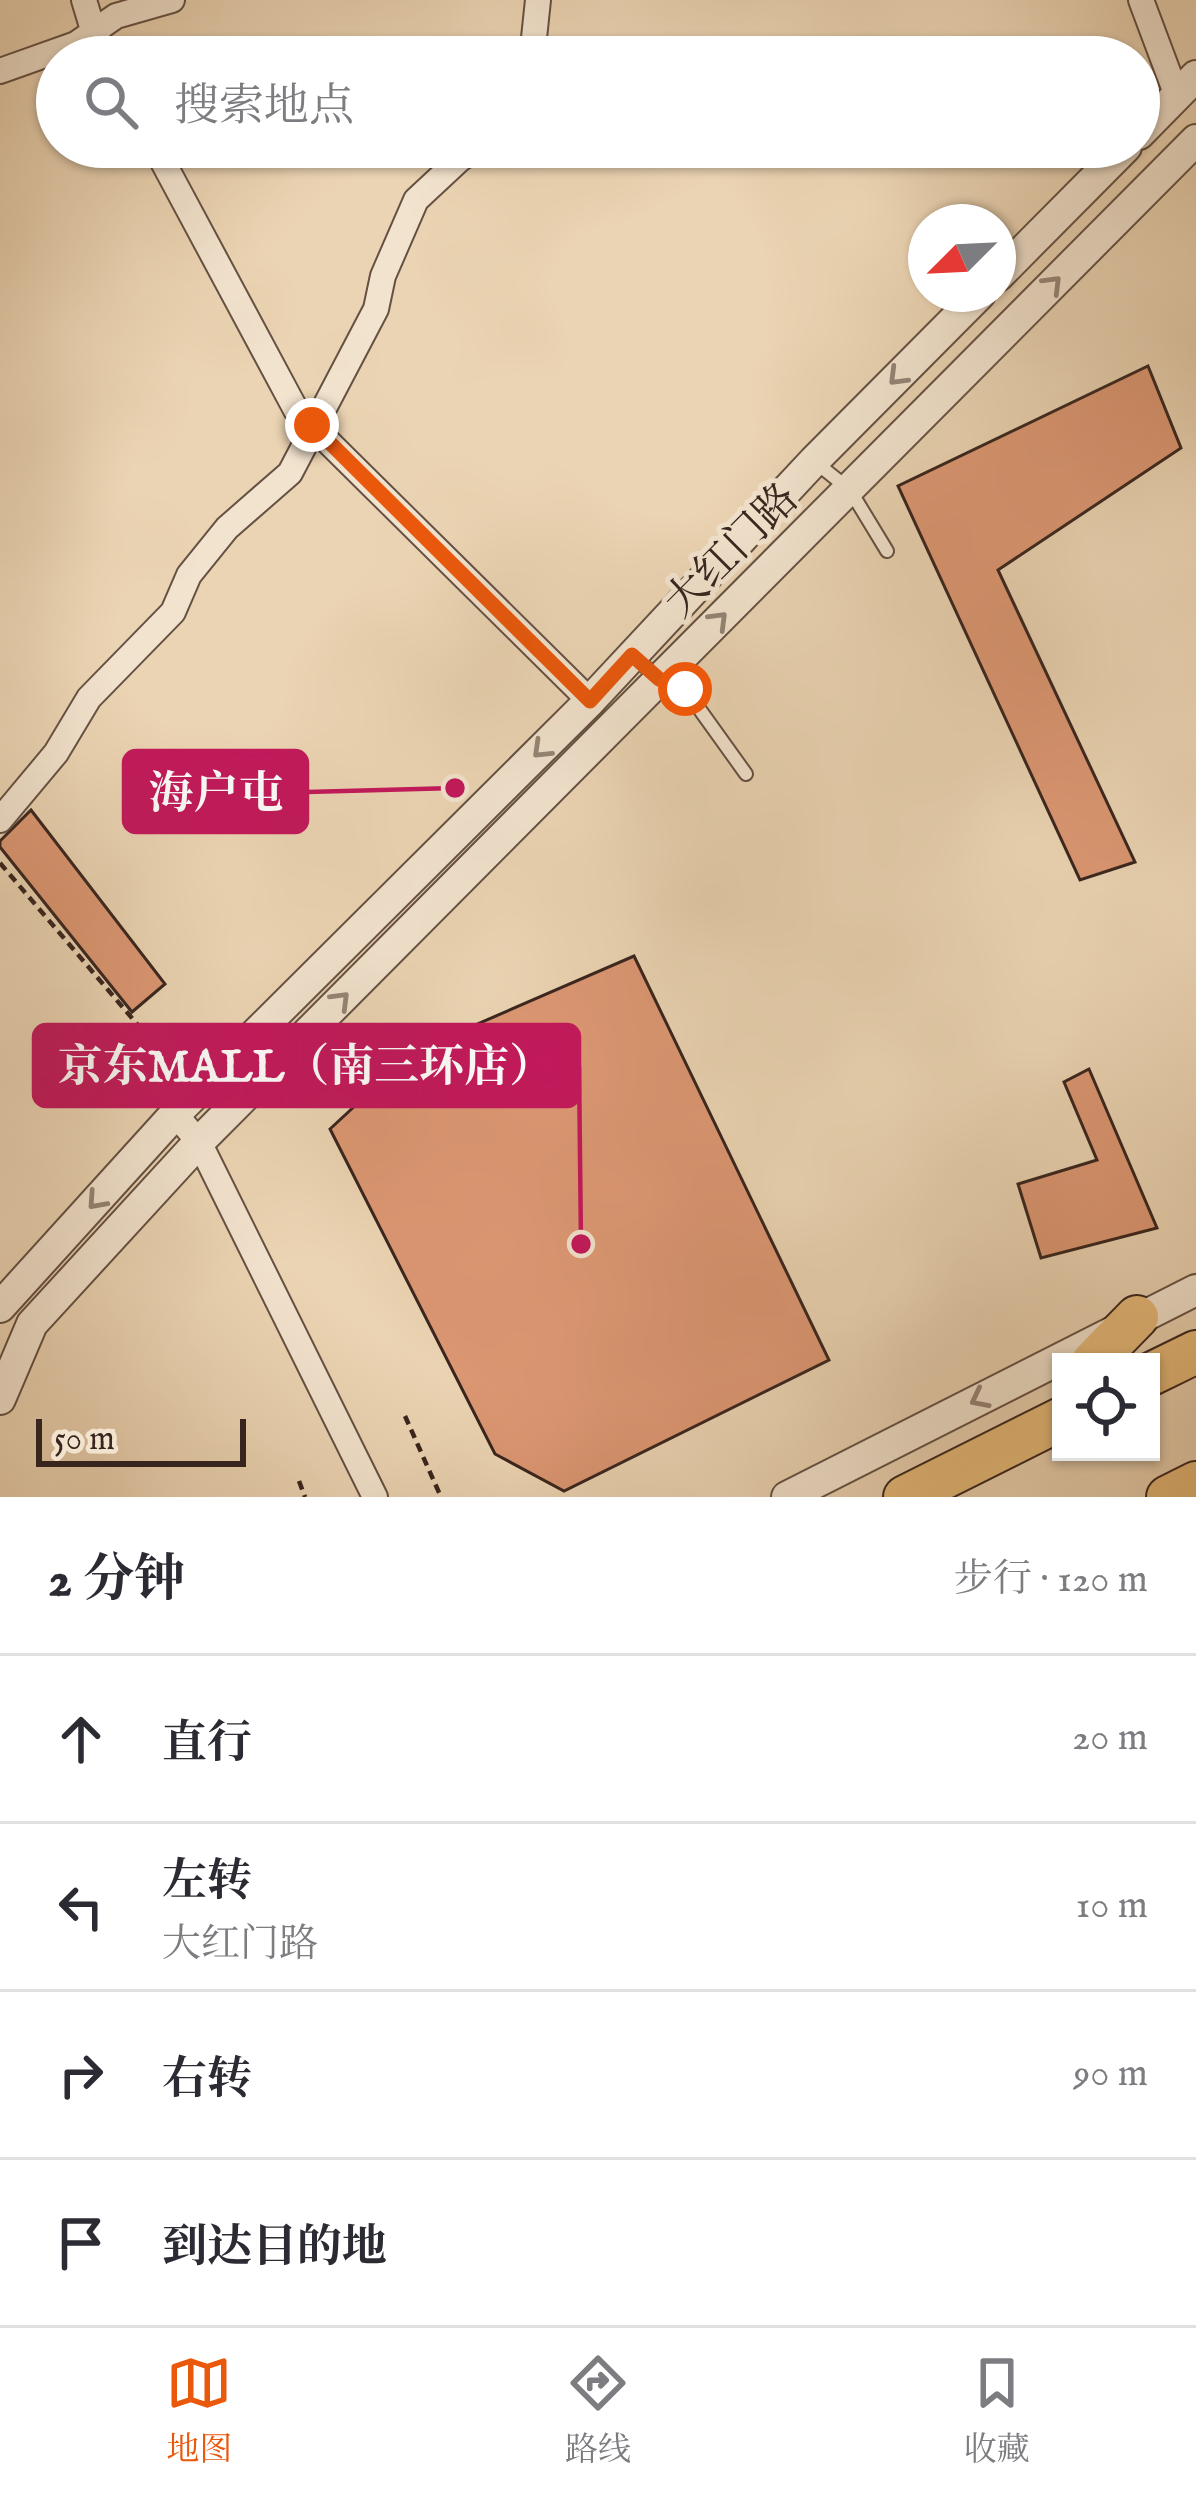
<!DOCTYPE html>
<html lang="zh">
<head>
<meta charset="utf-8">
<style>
  :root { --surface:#fff; --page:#f7f7f7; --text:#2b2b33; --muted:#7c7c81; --line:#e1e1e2; --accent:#ea580c }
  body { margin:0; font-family:"IM FELL English","Noto Serif SC",serif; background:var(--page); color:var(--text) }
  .controls { position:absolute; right:36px; bottom:36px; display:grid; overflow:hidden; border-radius:0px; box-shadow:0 3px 9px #0004 }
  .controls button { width:108px; height:108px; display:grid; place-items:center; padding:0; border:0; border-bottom:3px solid var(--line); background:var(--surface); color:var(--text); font:60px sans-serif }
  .compass { position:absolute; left:908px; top:204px; width:108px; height:108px; border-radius:50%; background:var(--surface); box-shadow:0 3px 9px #0004; rotate:246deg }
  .scale { position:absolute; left:36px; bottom:30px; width:210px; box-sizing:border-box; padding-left:12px; border:6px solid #38251e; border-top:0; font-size:33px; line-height:42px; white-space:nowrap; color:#38251e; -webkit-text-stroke:9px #f2e3ce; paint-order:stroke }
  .stop { position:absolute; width:36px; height:36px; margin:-27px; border:9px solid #ea580c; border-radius:50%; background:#fff }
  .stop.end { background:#ea580c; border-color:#fff; box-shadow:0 3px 12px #0008 }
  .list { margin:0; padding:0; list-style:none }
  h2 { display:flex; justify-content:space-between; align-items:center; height:156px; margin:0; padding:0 48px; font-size:51px }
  h2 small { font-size:39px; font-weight:400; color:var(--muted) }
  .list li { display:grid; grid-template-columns:78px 1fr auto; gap:36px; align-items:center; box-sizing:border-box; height:168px; padding:0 48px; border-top:3px solid var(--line) }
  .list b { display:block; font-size:45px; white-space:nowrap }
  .list p { margin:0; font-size:39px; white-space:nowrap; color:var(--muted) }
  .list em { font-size:39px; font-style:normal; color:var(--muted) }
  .icon { flex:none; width:66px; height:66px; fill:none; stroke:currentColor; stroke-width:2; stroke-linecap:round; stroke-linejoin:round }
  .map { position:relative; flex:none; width:1196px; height:1497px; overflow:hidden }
  .search { position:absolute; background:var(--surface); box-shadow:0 3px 9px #0004; left:36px; right:36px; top:36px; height:132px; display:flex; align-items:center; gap:30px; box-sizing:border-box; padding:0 42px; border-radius:66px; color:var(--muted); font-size:45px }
  .sheet { height:828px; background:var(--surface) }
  nav { display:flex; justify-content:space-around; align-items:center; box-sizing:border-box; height:168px; border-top:3px solid var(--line); background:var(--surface); font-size:33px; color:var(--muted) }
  nav a { display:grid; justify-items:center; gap:6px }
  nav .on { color:var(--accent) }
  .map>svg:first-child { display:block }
</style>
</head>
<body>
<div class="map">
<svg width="1196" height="1497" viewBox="0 0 1196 1497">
  <rect width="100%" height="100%" fill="#ebd4b3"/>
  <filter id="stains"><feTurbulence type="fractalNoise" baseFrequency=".00167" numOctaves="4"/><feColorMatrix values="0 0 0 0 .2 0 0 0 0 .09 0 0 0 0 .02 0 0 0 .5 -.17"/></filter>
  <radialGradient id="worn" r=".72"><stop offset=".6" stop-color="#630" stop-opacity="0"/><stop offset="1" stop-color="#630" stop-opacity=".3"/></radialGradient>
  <path fill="#dc9773" stroke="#38251e" stroke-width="3" d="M 1148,366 L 1181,448 L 998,570 L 1135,862 L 1080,880 L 898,486 Z
    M 31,810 L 165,984 L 132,1012 L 0,847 L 0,841 Z
    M 634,956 L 829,1360 L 564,1491 L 495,1454 L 330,1129 L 413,1052 Z
    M 1089,1069 L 1157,1228 L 1041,1258 L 1018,1184 L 1097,1160 L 1064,1082 Z"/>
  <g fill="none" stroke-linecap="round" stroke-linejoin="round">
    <g stroke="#655143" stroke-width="16">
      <path id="service" d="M 814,461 L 850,490 L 887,551
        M 633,656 L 659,679 L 685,689 L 746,774"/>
    </g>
    <g stroke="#655143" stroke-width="28">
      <path id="minor" d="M 84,0 L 93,30 L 107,57
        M 1141,0 L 1177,96
        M 532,57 L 538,0
        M 0,71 L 76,44 L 116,16 L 172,0
        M 155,147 L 296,410 L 590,701
        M 0,820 L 56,753 L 89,698 L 173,612 L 189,575 L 227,528 L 290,473 L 376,309 L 383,276 L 416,200 L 460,159 L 479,147
        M 175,1114 L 199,1142 L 375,1497"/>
    </g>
    <g stroke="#655143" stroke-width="34">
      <path id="tertiary" d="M 1139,134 L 1196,76
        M 998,276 L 1126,147
        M 0,1307 L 175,1114 L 590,701 L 814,461 L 980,294
        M 0,1399 L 32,1324 L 199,1142 L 1196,140
        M 787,1497 L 1196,1290"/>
    </g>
    <g stroke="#38251e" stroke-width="46">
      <path id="trunk" d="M 1093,1362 L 1137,1317
        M 1151,1374 L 1196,1352
        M 905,1497 L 1061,1419
        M 1168,1497 L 1196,1483"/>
    </g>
    <path stroke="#38251e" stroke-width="4.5" stroke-dasharray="9 6" stroke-linecap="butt" d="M 0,863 L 177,1071
      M 405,1416 L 441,1497
      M 299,1481 L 305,1497"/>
    <use href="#service" stroke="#f2e3ce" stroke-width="12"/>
    <use href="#minor" stroke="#f2e3ce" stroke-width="24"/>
    <use href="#tertiary" stroke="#f2e3ce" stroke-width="30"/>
    <use href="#trunk" stroke="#e6ba7a" stroke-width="42"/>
  </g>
  <defs><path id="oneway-chevron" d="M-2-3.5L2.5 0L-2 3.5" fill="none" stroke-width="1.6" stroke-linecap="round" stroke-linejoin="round" transform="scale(3)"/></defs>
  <g stroke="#958476">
    <use href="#oneway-chevron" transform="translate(1053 284) rotate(-45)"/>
    <use href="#oneway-chevron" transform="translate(897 377) rotate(135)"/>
    <use href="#oneway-chevron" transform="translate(719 620) rotate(-45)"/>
    <use href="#oneway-chevron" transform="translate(541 750) rotate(136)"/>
    <use href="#oneway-chevron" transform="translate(341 1000) rotate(-45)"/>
    <use href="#oneway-chevron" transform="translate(96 1201) rotate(132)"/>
    <use href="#oneway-chevron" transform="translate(979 1399) rotate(153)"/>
  </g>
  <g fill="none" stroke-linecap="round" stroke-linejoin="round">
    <path stroke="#ea580c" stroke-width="15" d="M 312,425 L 590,701 L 632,655 L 659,679 L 685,689"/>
  </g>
  <g text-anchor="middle" stroke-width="10" stroke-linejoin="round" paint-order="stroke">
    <g font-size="42" fill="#38251e" stroke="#f2e3ce">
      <text transform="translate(730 549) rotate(-45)" y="15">大红门路</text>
    </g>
  </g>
  <path fill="none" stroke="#c2185b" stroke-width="4.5" d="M455 788L307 792M581 1244L579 1066"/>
  <g fill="#c2185b" stroke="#f2e3ce" stroke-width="4.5">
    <circle cx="455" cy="788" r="12"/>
    <circle cx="581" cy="1244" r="12"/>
  </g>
  <g fill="#c2185b" stroke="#c2185b" stroke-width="4.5">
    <rect x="124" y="751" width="183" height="81" rx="12"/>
    <rect x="34" y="1025" width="545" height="81" rx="12"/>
  </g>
  <g font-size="45" text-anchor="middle" font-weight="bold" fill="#fff">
    <text x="216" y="808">海户屯</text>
    <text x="306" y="1081">京东MALL（南三环店）</text>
  </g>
  <rect width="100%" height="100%" filter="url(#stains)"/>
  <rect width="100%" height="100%" fill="url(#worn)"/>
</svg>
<div class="controls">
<button><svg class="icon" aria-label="locate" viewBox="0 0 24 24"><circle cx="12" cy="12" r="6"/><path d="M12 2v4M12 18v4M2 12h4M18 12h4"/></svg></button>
</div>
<svg class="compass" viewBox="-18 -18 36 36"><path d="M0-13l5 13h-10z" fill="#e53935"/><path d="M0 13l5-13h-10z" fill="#7c7c81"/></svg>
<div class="scale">50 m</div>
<div class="stop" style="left:685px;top:689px"></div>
<div class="stop end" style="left:312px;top:425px"></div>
<div class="search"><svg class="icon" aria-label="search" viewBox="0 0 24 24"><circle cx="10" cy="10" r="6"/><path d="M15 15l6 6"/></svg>搜索地点</div>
</div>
<section class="sheet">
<h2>2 分钟<small>步行 · 120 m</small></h2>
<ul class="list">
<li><svg class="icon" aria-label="ahead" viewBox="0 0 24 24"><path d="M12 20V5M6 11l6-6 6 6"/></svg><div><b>直行</b></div><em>20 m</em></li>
<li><svg class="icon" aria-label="left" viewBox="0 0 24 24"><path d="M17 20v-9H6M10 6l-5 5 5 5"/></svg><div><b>左转</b><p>大红门路</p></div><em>10 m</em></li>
<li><svg class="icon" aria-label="right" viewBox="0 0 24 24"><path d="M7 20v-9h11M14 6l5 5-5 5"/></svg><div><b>右转</b></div><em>90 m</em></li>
<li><svg class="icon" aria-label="arrive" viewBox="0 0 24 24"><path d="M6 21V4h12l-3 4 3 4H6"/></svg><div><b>到达目的地</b></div></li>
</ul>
</section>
<nav>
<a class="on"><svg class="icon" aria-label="map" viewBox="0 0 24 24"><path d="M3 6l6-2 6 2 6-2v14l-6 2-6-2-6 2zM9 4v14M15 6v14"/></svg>地图</a>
<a><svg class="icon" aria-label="directions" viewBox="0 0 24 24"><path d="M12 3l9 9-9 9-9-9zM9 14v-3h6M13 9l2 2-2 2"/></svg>路线</a>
<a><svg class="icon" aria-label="saved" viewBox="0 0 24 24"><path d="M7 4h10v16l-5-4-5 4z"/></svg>收藏</a>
</nav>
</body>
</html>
